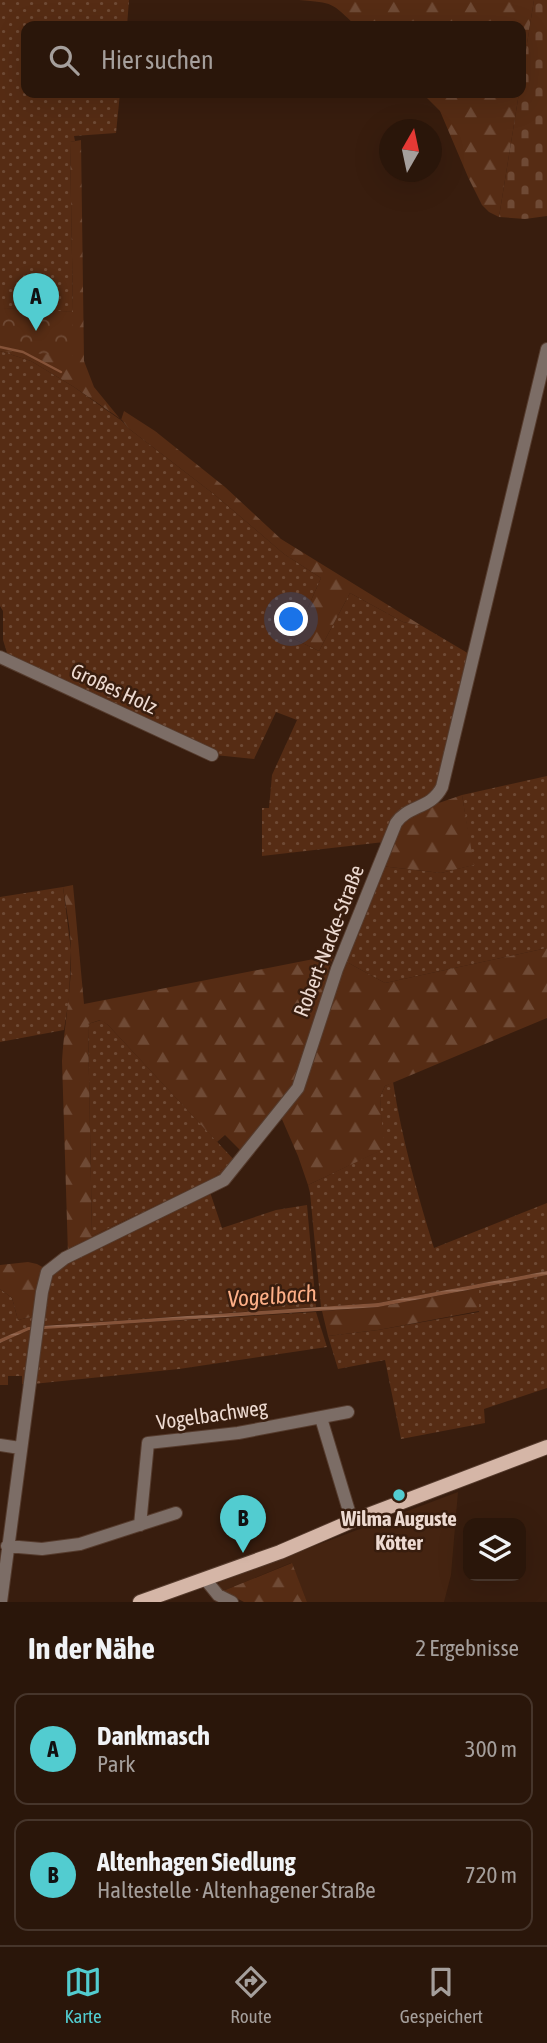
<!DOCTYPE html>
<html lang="de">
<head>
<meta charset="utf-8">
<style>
  :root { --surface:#2a160a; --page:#321f13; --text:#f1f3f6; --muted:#a59f9c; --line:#46352b; --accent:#52ccd0 }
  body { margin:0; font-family:"Asap Condensed",sans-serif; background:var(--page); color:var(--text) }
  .controls { position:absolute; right:21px; bottom:21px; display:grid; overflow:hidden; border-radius:14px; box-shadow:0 7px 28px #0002 }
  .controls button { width:63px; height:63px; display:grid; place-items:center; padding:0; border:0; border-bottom:2px solid var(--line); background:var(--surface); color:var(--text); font:35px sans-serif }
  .compass { position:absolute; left:379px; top:119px; width:63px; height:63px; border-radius:50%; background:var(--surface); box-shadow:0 7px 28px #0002; rotate:9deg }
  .you { position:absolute; left:292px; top:620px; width:24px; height:24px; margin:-18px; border:5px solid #fff; border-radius:50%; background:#1a73e8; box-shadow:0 0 0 10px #1a73e833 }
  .badge { display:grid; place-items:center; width:46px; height:46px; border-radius:50%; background:var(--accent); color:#111; font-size:23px; font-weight:700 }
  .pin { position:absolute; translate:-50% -58px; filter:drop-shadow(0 2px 4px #0008) }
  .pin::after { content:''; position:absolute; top:37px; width:24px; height:21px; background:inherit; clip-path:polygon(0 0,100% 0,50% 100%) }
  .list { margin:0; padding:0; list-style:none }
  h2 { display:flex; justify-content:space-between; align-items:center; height:91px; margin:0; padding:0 28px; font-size:30px }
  h2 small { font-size:23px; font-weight:400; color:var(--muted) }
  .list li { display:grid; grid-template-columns:46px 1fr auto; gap:21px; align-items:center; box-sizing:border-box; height:112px; margin:0 14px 14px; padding:0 14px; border:2px solid var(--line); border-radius:14px }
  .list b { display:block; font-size:26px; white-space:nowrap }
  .list p { margin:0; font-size:23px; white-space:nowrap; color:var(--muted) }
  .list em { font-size:23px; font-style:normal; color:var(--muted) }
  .icon { flex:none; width:38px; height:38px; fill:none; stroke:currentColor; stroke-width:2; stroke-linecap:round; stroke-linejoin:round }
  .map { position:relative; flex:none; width:547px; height:1602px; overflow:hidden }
  .search { position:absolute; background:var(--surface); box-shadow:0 7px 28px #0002; left:21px; right:21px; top:21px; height:77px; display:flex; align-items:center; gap:18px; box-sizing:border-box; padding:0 24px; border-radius:14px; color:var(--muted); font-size:26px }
  .sheet { height:343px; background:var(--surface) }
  nav { display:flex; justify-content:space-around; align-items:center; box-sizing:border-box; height:98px; border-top:2px solid var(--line); background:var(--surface); font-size:19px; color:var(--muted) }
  nav a { display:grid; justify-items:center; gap:4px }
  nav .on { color:var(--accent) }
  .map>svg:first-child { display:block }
</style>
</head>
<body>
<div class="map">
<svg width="547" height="1602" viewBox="0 0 547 1602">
  <defs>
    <pattern id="grass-dots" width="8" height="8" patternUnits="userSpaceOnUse" patternTransform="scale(1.75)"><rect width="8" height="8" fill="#562c14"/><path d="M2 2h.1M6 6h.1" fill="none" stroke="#6f4a35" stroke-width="1.8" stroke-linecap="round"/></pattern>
    <pattern id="forest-firs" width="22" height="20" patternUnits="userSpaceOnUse" patternTransform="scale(1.75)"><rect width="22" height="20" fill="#562c14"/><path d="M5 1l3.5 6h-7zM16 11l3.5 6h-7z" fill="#6f4a35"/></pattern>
    <pattern id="cemetery-stones" width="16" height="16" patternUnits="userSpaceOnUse" patternTransform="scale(1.75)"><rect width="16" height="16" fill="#562c14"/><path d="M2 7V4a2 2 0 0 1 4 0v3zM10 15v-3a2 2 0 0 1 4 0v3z" fill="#6f4a35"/></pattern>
    <pattern id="park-crowns" width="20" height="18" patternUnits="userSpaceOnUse" patternTransform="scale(1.75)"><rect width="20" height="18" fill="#562c14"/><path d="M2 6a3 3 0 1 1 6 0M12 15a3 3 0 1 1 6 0" fill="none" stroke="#6f4a35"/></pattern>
    <pattern id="water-rules" width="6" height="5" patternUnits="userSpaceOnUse" patternTransform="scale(1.75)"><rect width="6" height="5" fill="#855339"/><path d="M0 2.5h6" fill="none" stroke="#976b55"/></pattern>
  </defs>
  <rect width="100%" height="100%" fill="#381d0e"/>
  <path fill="#452411" d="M 458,1492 L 451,1575 L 444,1602 L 307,1602 L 291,1563 L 223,1591 L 218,1588 L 219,1582 Z"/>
  <path fill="url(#grass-dots)" d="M 0,0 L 129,0 L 127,26 L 26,26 L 26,93 L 120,93 L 116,133 L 74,136 L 75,141 L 70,142 L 73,312 L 0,308 Z
    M 0,351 L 31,361 L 74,387 L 122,421 L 128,428 L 215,495 L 284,554 L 321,578 L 294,639 L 319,651 L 350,593 L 403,622 L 422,626 L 471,655 L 440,787 L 384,842 L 262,856 L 262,808 L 269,808 L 272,775 L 297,720 L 276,712 L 254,759 L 215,755 L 8,656 L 3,640 L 3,611 L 0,606 Z
    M 547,776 L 547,948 L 385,983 L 345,961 L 381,866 L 441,873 L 473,865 L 462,795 Z
    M 63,887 L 71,950 L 69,998 L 64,1030 L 0,1042 L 0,897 Z
    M 101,1020 L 108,1025 L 236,1162 L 229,1171 L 222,1169 L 214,1178 L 92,1236 L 88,1024 Z
    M 393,1082 C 402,1139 417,1193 434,1248 L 547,1203 L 547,1271 L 378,1303 L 321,1307 L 310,1193 L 308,1185 L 383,1149 L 380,1097 L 385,1086 Z
    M 210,1192 L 222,1228 L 276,1210 L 307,1205 L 316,1307 L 38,1326 L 49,1273 Z
    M 547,1275 L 547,1388 L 484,1409 L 485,1423 L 401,1439 L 385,1360 L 338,1369 L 328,1336 L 378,1330 L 479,1312 L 479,1288 Z
    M 0,1289 L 12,1298 L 18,1320 L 36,1316 L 35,1326 L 28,1327 L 0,1339 Z
    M 316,1312 L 327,1347 L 179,1369 L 33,1384 L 38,1329 Z
    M 34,1329 L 24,1384 L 22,1384 L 22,1376 L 8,1376 L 8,1385 L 0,1385 L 0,1343 L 29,1330 Z"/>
  <path fill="url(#forest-firs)" d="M 299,0 L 534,0 L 521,81 L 521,26 L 356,26 C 331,2 334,3 299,0 Z
    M 422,93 L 519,93 L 499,217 L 489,212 L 482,205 L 468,177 L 440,111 Z
    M 81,140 L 84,361 L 94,387 L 121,420 L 124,411 L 155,431 L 225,487 L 281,539 L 422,626 L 403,622 L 350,593 L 319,651 L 294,639 L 321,578 L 284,554 L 215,495 L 128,428 L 122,420 L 74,387 L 31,361 L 0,351 L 0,308 L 73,312 L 70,142 Z
    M 462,795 L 474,865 L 441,873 L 381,866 L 399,823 L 427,807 Z
    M 73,885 L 84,1004 L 334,955 L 329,968 L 318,1019 L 295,1086 L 243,1153 L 225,1135 L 217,1142 L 108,1025 L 100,1020 L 88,1024 L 92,1236 L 214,1178 L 222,1169 L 229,1171 L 68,1254 L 62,1061 C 64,1025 72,989 71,952 C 71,930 66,908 63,887 Z
    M 547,948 L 547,1018 L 385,1086 L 380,1097 L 384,1149 L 308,1185 L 298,1156 L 281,1117 L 345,961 L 385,983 Z
    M 28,1262 L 37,1264 L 46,1269 L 36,1316 L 18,1320 L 12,1298 L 0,1289 L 0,1265 Z
    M 479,1288 L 479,1311 L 378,1330 L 328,1336 L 322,1311 L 378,1307 Z
    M 292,1563 L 307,1602 L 244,1602 L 223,1591 Z"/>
  <path fill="url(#cemetery-stones)" d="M 534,0 L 547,0 L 547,216 L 525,219 L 499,217 L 519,93 L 521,93 L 521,81 Z"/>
  <path fill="url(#park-crowns)" d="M 0,308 L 73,312 L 73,356 L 0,351 Z"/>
  <path fill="url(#water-rules)" d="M 547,1271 L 547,1275 L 378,1307 L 29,1330 L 0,1343 L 0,1339 L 28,1327 L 378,1303 Z"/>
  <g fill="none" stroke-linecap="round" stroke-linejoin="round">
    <path stroke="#855339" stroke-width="2.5" d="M 0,347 L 23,352 L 61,372"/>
    <g stroke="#553b2d" stroke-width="14">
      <path id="minor" d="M 0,657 L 212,755
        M 321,1418 L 352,1521
        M 0,1445 L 20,1448
        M 140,1525 L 148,1443 L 238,1433 L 348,1412
        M 7,1546 L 42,1549 L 80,1544 L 176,1513
        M 205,1579 L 218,1595 L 232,1602
        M 1,1602 L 42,1292 L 47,1272 L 65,1258 L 224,1180 L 298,1088 L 337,969 L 396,823 C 408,805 431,809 442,787 L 547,349"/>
    </g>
    <g stroke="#553b2d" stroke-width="16">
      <path id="major" d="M 140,1602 L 280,1552 L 352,1521 L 547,1447"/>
    </g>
    <use href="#minor" stroke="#7c6d66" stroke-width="12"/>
    <use href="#major" stroke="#d5b6a7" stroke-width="14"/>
  </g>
  <circle fill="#52ccd0" stroke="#381d0e" stroke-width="2.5" cx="399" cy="1495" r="7"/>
  <g text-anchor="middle" stroke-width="5" stroke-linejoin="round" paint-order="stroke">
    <g font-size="21" fill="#eddad1" stroke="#381d0e">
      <text transform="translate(114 689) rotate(25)" y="7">Großes Holz</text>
      <text transform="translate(329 941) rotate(-69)" y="7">Robert-Nacke-Straße</text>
      <text transform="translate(212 1415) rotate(-8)" y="7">Vogelbachweg</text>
    </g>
    <g font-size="21" font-weight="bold" fill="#eddad1" stroke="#381d0e">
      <text x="399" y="1526">Wilma Auguste<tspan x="399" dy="24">Kötter</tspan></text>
    </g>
    <g font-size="23" font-style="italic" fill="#feb088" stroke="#381d0e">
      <text transform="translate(272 1296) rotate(-4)" y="8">Vogelbach</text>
    </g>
  </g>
</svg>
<div class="controls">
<button><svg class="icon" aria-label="layers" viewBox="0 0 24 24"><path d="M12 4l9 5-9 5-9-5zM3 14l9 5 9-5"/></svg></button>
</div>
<svg class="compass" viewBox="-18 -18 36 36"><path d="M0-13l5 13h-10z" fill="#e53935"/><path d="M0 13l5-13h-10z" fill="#a59f9c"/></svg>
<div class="you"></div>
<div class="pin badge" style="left:36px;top:331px">A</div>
<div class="pin badge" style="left:243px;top:1553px">B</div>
<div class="search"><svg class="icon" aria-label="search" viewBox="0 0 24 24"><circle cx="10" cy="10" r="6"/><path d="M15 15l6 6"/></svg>Hier suchen</div>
</div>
<section class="sheet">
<h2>In der Nähe<small>2 Ergebnisse</small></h2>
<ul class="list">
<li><span class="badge">A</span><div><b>Dankmasch</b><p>Park</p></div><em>300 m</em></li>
<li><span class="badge">B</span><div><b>Altenhagen Siedlung</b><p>Haltestelle · Altenhagener Straße</p></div><em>720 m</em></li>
</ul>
</section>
<nav>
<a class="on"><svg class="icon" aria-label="map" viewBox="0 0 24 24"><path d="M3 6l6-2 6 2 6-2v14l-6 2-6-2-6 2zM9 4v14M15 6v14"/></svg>Karte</a>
<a><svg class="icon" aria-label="directions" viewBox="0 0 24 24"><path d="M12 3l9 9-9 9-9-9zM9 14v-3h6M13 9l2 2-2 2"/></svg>Route</a>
<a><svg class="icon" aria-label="saved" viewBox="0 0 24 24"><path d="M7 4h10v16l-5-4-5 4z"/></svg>Gespeichert</a>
</nav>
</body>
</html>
